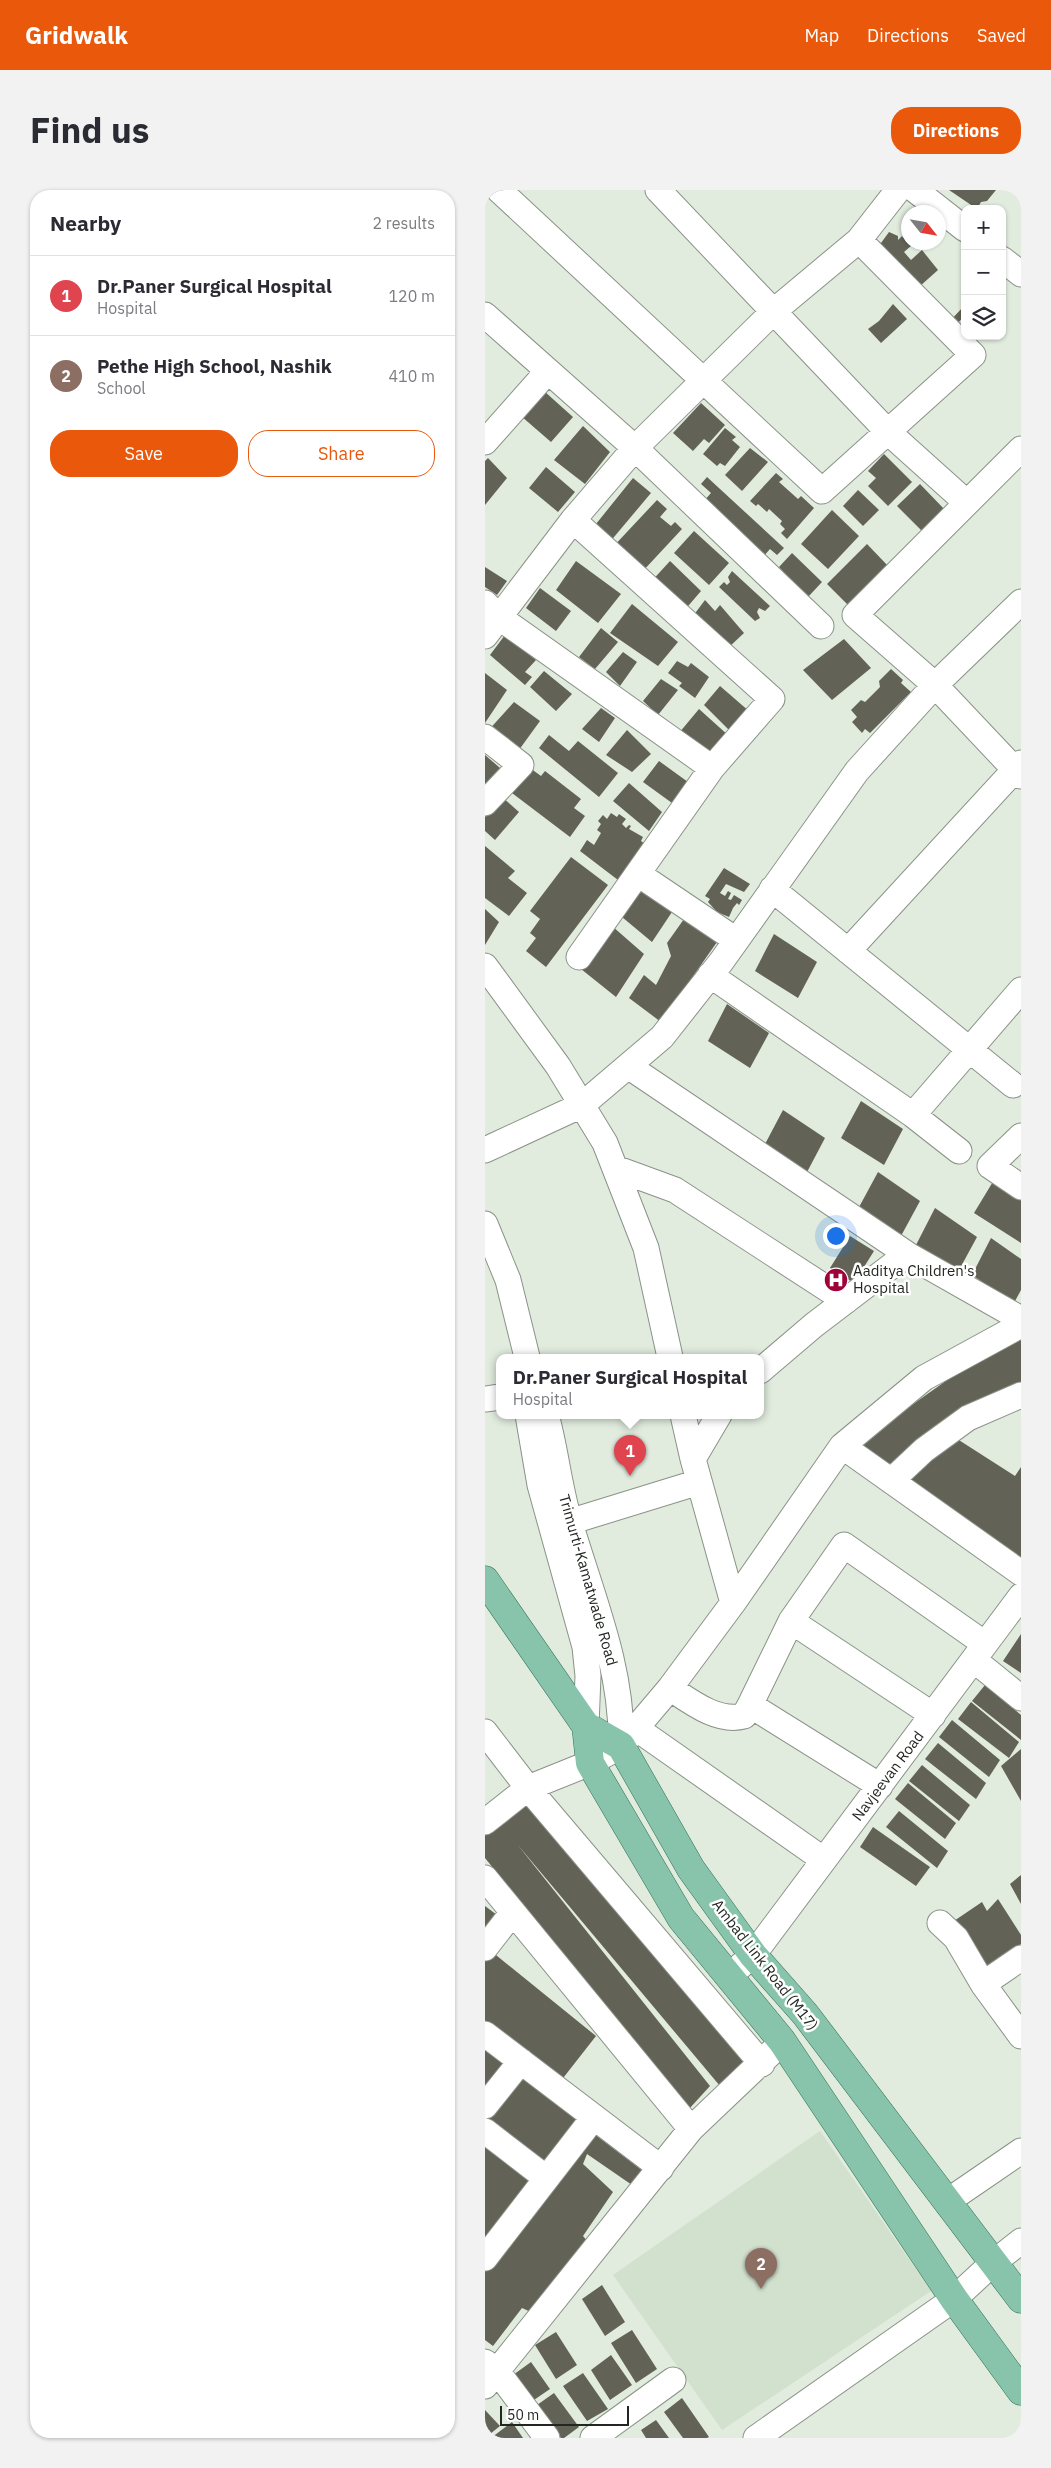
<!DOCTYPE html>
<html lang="en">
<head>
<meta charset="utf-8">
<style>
  :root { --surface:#fff; --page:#f2f2f3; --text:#2b2b33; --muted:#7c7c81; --line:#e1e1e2; --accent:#ea580c }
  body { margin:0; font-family:"IBM Plex Sans",sans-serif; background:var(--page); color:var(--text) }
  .controls { position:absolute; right:15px; top:15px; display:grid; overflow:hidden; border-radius:10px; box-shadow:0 1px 4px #0004 }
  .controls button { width:45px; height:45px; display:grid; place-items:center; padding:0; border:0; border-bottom:1px solid var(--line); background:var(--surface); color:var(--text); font:25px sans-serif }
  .compass { position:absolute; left:416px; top:15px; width:45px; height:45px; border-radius:50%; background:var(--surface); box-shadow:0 1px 4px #0004; rotate:121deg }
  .scale { position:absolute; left:15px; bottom:12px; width:129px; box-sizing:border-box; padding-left:5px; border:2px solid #232722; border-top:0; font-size:14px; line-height:18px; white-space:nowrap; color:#232722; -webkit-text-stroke:4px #fff; paint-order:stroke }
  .you { position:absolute; left:350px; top:1045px; width:18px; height:18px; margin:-12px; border:4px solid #fff; border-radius:50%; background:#1a73e8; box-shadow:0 0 0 8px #1a73e833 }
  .badge { display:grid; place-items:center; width:32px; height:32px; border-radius:50%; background:var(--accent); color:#fff; font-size:16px; font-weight:700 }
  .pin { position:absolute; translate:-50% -41px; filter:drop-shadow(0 1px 2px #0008) }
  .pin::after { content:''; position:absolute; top:26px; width:18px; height:15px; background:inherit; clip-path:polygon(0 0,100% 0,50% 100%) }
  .popup { position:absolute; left:11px; top:1164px; width:268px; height:65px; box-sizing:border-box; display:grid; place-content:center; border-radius:10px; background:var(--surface); filter:drop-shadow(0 1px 4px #0005); font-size:16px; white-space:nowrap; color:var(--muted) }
  .popup b { font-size:19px; color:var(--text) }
  .popup::after { content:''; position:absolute; left:50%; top:100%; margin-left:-10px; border:10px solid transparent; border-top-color:var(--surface) }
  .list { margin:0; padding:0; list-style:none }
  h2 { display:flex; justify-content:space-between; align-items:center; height:65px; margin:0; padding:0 20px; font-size:21px }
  h2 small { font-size:16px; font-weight:400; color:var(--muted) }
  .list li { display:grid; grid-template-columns:32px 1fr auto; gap:15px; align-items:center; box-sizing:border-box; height:80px; padding:0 20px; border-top:1px solid var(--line) }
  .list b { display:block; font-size:19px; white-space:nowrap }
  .list p { margin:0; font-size:16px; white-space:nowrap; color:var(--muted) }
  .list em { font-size:16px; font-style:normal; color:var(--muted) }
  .actions { display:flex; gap:10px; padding:15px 20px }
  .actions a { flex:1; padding:11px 0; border:1px solid var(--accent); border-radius:20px; text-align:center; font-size:18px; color:var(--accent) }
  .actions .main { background:var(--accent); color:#fff }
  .icon { flex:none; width:28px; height:28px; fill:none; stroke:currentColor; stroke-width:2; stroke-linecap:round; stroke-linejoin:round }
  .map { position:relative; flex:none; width:536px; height:2248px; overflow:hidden; border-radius:20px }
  header { display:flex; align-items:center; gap:30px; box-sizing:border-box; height:70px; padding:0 25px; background:var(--accent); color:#fff }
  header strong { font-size:24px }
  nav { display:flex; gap:28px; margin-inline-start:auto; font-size:18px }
  .intro { display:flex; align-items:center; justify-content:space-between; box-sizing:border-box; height:120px; padding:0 30px }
  h1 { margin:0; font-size:35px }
  .button { padding:12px 22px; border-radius:20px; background:var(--accent); color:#fff; font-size:18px; font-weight:700 }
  main { display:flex; gap:30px; padding:0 30px }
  aside { flex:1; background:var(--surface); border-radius:20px; box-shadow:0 1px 4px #0004 }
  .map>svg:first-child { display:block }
</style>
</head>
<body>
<header>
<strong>Gridwalk</strong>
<nav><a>Map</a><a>Directions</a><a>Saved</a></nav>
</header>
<div class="intro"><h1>Find us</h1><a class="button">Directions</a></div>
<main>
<aside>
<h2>Nearby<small>2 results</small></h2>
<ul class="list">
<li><span class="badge" style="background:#e0444e">1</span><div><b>Dr.Paner Surgical Hospital</b><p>Hospital</p></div><em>120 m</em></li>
<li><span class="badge" style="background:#8d6e63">2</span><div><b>Pethe High School, Nashik</b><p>School</p></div><em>410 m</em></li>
</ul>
<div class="actions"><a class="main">Save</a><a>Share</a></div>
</aside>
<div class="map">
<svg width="536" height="2248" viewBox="0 0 536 2248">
  <rect width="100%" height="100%" fill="#e1ebde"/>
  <path fill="#d2e0ce" d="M 335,1941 L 446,2101 L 237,2240 L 128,2085 Z"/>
  <path fill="#626356" d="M 464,0 L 511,0 L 502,11 L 496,12 L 492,19 Z
    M 404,42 L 413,46 L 413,50 L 417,46 L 426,56 L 419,62 L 426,70 L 437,60 L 453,80 L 434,97 L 387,57 L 393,51 L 396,53 Z
    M 408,114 L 422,129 L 396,153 L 383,139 L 394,131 Z
    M 480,115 L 480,125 L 473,133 L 480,139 L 480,146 L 492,146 L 484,155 L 462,134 Z
    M 59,201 L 88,227 L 66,252 L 36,226 Z
    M 216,213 L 240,235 L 224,253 L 219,249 L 208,261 L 188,243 Z
    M 98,236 L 125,262 L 100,294 L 69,270 Z
    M 240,238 L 251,247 L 247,250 L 255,257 L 240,276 L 235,273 L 232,276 L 218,264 Z
    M 265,258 L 283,272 L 257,301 L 240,285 Z
    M 399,264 L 427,292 L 403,316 L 383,296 L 391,288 L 383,281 Z
    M 3,268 L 22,288 L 0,315 L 0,271 Z
    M 61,277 L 90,302 L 73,322 L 44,298 Z
    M 291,283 L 298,289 L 294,292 L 313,309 L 316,306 L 329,318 L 302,349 L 296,343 L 300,339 L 295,334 L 297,331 L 284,319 L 282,322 L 273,314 L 271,316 L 265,311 Z
    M 222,287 L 299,358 L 292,365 L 285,359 L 278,367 L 218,312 L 226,303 L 216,294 Z
    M 148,288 L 166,303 L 124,353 L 107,339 Z
    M 435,294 L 461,321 L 439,343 L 412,316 Z
    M 373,300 L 394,320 L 378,336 L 358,316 Z
    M 172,310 L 182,319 L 175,327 L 186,336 L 190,332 L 197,339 L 157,382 L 126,359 Z
    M 347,320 L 374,346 L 343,379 L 316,354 Z
    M 209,341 L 244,373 L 224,395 L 189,363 Z
    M 382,354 L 404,377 L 364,416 L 342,394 Z
    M 307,363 L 337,392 L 323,407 L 298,390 L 302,386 L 294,377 Z
    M 91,371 L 136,404 L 113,433 L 71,400 Z
    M 185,371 L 216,401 L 198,422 L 164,394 Z
    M 0,377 L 22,391 L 12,405 L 0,397 Z
    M 247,381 L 285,416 L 280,421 L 274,418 L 272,422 L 275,428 L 270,431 L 234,397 L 239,392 L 242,395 L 245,392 L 243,387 Z
    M 55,398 L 86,421 L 71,441 L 41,418 Z
    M 220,410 L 230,421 L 235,415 L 259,443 L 242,459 L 205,430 Z
    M 147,414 L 193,452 L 173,476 L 125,443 Z
    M 116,438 L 133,452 L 110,479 L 94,467 Z
    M 20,445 L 51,470 L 40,482 L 47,487 L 40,495 L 5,465 Z
    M 359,449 L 386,478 L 347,510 L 318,480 Z
    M 138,462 L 152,472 L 135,496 L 121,482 Z
    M 192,471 L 203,477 L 206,473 L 224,487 L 210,508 L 194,496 L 197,493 L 183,483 Z
    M 406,479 L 418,490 L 416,493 L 426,502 L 385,543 L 380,539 L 377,543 L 367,532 L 372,527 L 366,520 L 376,510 L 380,512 L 395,497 L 394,491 Z
    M 59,481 L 87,504 L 71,521 L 45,497 Z
    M 0,483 L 22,500 L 0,533 Z
    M 176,489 L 193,500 L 173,525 L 158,511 Z
    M 235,496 L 265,522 L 248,544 L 219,515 Z
    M 29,512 L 55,531 L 31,564 L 1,543 Z
    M 116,518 L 130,528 L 114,552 L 97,539 Z
    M 214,519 L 244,546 L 225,569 L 194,543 Z
    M 142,540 L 166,564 L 147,582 L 121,565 Z
    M 64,545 L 84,561 L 93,551 L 133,583 L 114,607 L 54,558 Z
    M 0,565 L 15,578 L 0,594 Z
    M 174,571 L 203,592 L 187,613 L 158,592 Z
    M 45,578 L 56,586 L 60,581 L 96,609 L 89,618 L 100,626 L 85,647 L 27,603 Z
    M 144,593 L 177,622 L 164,641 L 128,611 Z
    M 16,606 L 34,622 L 10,650 L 0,641 L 0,627 Z
    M 126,623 L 132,627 L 134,624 L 141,629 L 137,634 L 141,638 L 144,635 L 146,636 L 144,639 L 158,647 L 156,651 L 160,654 L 133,690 L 95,661 L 102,650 L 109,655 L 116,643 L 112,640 L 116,634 L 113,631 L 118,625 L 122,629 Z
    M 0,656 L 30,681 L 23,688 L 42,703 L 24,726 L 0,708 Z
    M 86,667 L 123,695 L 61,777 L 41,761 L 51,748 L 45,743 L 55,729 L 45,721 Z
    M 239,678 L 265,694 L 259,702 L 241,694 L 235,703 L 240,706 L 243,701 L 246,703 L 243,709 L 246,710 L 249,705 L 257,710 L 254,715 L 252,713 L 248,718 L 244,727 L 232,722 L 223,712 L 225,709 L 220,706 Z
    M 157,698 L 187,722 L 167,752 L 137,727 Z
    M 0,719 L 14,732 L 0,755 Z
    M 199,729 L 232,752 L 176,832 L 144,808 L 159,785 L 171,795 L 186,766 L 182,753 Z
    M 127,736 L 159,764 L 131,807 L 96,779 Z
    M 289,744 L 332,772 L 313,808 L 270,781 Z
    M 242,814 L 284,843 L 265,878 L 223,851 Z
    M 376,911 L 418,939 L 399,975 L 356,948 Z
    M 298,920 L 340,948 L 321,984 L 279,956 Z
    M 393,982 L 435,1011 L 416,1046 L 373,1019 Z
    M 509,990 L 536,1007 L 536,1053 L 489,1023 Z
    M 450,1018 L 492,1047 L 473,1082 L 431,1055 Z
    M 365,1046 L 389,1061 L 369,1093 L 345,1078 Z
    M 506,1048 L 536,1069 L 536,1100 L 529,1113 L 487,1085 Z
    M 536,1146 L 536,1195 L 403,1284 L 376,1256 L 390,1241 L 492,1169 Z
    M 466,1245 L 530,1286 L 536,1277 L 536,1368 L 422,1292 Z
    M 536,1444 L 536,1483 L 518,1471 Z
    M 500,1495 L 536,1525 L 536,1550 L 487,1511 Z
    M 486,1512 L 534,1552 L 524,1568 L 473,1529 Z
    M 467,1530 L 515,1570 L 504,1587 L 454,1547 Z
    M 453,1553 L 501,1593 L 491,1609 L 440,1569 Z
    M 536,1559 L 536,1611 L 516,1576 Z
    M 437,1575 L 485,1615 L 474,1631 L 424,1591 Z
    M 423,1593 L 471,1633 L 460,1649 L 410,1609 Z
    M 41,1612 L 263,1873 L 235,1896 L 32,1654 L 225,1896 L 204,1919 L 0,1668 L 0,1642 Z
    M 414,1621 L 463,1661 L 452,1678 L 401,1637 Z
    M 388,1637 L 445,1677 L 431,1696 L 375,1657 Z
    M 536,1685 L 536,1714 L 525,1694 Z
    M 513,1709 L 536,1745 L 536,1754 L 500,1783 L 466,1733 L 497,1712 L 502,1721 Z
    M 0,1716 L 16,1728 L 0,1754 Z
    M 6,1761 L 111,1846 L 75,1892 L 0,1837 L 0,1769 Z
    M 0,1853 L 23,1871 L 0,1903 Z
    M 35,1881 L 94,1930 L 59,1980 L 0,1935 L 0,1922 Z
    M 104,1940 L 158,1981 L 147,1995 L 102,1964 L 98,1974 L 128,2002 L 98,2046 L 104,2053 L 48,2123 L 37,2118 L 8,2156 L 0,2150 L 0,2076 Z
    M 0,1949 L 52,1991 L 0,2059 Z
    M 117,2095 L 140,2132 L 120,2146 L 97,2109 Z
    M 147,2140 L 172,2179 L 151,2193 L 126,2153 Z
    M 71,2142 L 92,2175 L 71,2189 L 50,2155 Z
    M 126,2165 L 147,2195 L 125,2210 L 106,2180 Z
    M 46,2172 L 65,2199 L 46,2212 L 28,2185 Z
    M 98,2183 L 123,2219 L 102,2231 L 78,2196 Z
    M 69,2203 L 94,2237 L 79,2248 L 76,2248 L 52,2215 Z
    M 197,2208 L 224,2247 L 222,2248 L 198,2248 L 179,2222 Z
    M 0,2220 L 15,2236 L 0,2248 Z
    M 171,2230 L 184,2248 L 161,2248 L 156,2240 Z
    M 27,2232 L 38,2248 L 6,2248 Z"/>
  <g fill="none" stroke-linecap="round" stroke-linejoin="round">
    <g stroke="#8a9387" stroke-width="27">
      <path id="minor" d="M 14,0 L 337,301 L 488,165 L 374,50
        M 173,0 L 403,242 L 482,313
        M 430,0 L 480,39
        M 517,69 L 536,84
        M 0,125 L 150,258 L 336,436
        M 0,252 L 63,181
        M 536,259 L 370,425 L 450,495 L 536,586
        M 88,330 L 287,509 L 227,578 L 94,767
        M 0,413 L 15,428 L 227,578
        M 0,446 L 88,330 L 150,258 L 289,121 L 374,50 L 413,0
        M 0,547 L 36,575 L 0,613
        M 153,684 L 251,750
        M 287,699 L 528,895
        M 363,761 L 536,573
        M 0,776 L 73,876 L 120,953 L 161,1058 L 185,1167
        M 225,785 L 428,925 L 474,961
        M 143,876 L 425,1066
        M 428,925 L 536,800
        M 536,946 L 505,976 L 536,997
        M 0,960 L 97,915 L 177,847 L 236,772 L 372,581 L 450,495 L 536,412
        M 130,978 L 190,1000 L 361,1111
        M 0,1034 L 23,1090 L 42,1167
        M 275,1181 L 329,1135 L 413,1071 L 425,1066 L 536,1129
        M 0,1209 L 15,1207
        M 43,1225 L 55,1295 L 100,1457 L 103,1486 L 101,1536
        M 61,1225 C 71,1260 74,1298 85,1333 C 107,1407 138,1478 136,1556
        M 198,1225 L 208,1269 L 248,1413 L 357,1256 L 536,1383
        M 357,1256 L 439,1188 L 536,1135
        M 208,1269 L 234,1225
        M 406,1291 L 439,1260 L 483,1228 L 536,1205
        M 68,1337 L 214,1292
        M 306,1431 L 448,1525
        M 489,1470 L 536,1508
        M 185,1498 C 206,1512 233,1533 259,1526 L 265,1515
        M 152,1539 L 339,1670
        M 0,1542 L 43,1598 L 277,1874
        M 395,1596 L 265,1515 L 306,1431 L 359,1355 L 500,1454
        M 0,1632 L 43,1598 L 105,1573 L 136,1556 L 185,1498 L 248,1413
        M 0,1688 L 206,1939 L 12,2181 L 0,2172
        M 455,1733 L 471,1748 L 498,1794
        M 0,1758 L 28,1722
        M 536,1768 L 498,1794 L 536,1846
        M 244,1786 L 268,1765 L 536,1406
        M 0,1844 L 176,1978
        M 0,1916 L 36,1871
        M 206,1939 L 288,1861
        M 0,1941 L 61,1988
        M 463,2011 L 536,1961
        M 0,2068 L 109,1927
        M 0,2196 L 12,2181 L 62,2248
        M 108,2248 L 188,2190
        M 271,2248 L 469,2109 L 508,2073 L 536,2051"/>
    </g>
    <g stroke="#317357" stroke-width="29">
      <path id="major" d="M 0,1390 L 101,1536 L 136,1556 L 206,1679 L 268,1765 L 320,1824 L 536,2109
        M 101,1536 L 105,1573 L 196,1728 L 297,1851 L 469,2109 L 536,2201"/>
    </g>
    <use href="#minor" stroke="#fff" stroke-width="25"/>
    <use href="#major" stroke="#88c4ab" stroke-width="28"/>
  </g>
  <defs>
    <g id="hospital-disc" transform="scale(1.25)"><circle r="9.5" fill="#a10139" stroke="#fff"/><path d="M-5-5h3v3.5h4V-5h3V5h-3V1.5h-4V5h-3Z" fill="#fff"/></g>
  </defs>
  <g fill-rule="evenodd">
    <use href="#hospital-disc" x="351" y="1090"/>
  </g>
  <g text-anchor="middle" stroke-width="5" stroke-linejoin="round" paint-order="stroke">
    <g font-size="15" fill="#232722" stroke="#fff" text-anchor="start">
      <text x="368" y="1086">Aaditya Children's<tspan x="368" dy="17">Hospital</tspan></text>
    </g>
    <g font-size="15" fill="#232722" stroke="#fff">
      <text transform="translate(103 1390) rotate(74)" y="5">Trimurti-Kamatwade Road</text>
      <text transform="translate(403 1586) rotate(-53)" y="5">Navjeevan Road</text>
      <text transform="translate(280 1775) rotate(52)" y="5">Ambad Link Road (M17)</text>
    </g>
  </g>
</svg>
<div class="controls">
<button>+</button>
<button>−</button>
<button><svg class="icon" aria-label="layers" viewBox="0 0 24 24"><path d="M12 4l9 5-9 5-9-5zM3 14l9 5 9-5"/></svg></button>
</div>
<svg class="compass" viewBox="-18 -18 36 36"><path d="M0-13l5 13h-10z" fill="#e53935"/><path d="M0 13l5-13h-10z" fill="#7c7c81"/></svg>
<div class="scale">50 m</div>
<div class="you"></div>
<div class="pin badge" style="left:145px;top:1286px;background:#e0444e">1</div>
<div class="popup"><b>Dr.Paner Surgical Hospital</b>Hospital</div>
<div class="pin badge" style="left:276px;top:2099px;background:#8d6e63">2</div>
</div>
</main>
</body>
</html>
